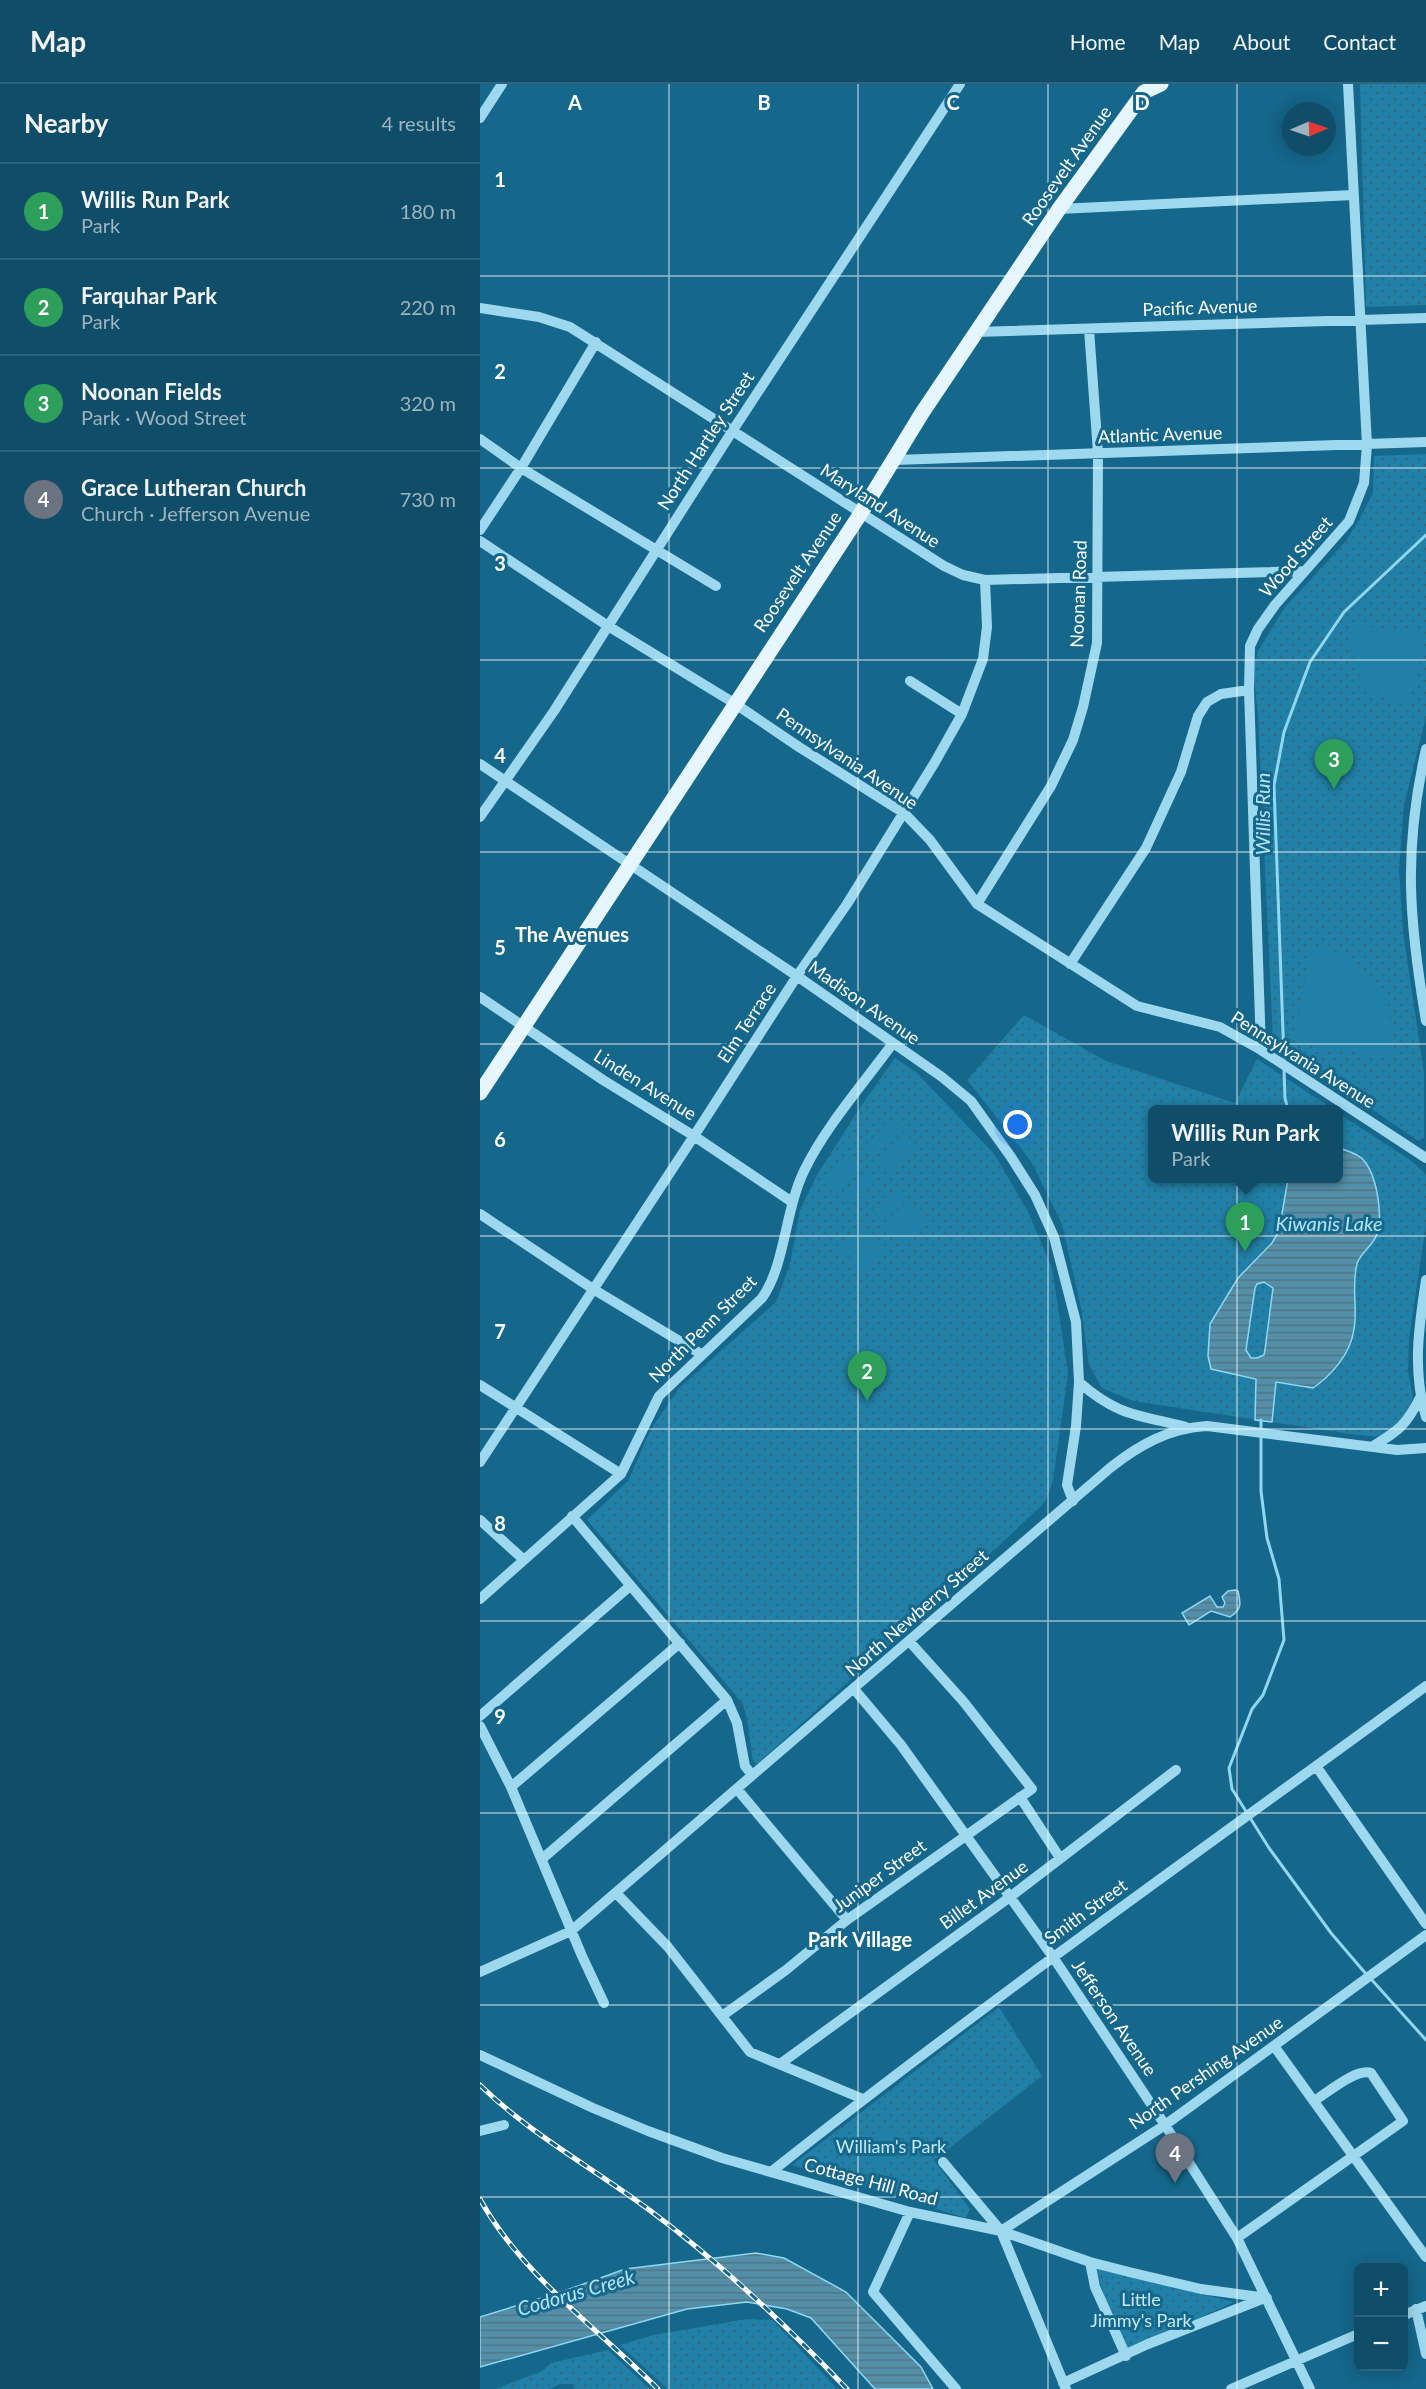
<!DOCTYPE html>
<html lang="en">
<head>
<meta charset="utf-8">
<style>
  :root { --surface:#104d68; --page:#19546e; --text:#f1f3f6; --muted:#9cb4c0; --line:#30647c; --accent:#ffa55c }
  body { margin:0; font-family:Lato,sans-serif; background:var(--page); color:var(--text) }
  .controls { position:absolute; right:18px; bottom:18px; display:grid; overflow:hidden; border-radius:9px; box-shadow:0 3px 15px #0003 }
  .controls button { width:54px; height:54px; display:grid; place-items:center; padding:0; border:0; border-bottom:2px solid var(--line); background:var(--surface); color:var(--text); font:30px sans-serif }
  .compass { position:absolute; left:802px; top:18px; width:54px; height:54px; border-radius:50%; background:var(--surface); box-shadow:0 3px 15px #0003; rotate:88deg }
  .you { position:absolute; left:538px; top:1041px; width:21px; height:21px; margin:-15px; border:4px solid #fff; border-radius:50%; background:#1a73e8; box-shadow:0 0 0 9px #1a73e833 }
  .badge { display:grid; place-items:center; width:39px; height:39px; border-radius:50%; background:var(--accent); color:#fff; font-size:20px; font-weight:700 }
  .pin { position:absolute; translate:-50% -50px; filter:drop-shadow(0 2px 3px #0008) }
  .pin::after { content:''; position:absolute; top:32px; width:21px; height:18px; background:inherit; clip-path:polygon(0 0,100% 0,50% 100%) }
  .popup { position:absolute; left:668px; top:1021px; width:195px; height:78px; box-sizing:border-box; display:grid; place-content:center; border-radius:9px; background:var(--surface); filter:drop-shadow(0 2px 4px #0005); font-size:20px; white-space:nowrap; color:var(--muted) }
  .popup b { font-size:22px; color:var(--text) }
  .popup::after { content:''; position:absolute; left:50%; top:100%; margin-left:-12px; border:12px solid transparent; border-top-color:var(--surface) }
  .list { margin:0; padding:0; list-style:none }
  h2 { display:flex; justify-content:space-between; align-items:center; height:78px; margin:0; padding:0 24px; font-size:26px }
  h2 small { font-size:20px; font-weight:400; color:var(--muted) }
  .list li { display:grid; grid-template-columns:39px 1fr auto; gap:18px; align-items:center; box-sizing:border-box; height:96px; padding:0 24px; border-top:2px solid var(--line) }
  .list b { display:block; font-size:22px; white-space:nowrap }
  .list p { margin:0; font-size:20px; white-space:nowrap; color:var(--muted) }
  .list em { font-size:20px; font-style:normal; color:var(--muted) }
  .map { position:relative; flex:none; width:946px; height:2305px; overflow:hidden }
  header { display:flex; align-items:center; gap:36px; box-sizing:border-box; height:84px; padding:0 30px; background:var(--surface); border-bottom:2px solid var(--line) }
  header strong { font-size:28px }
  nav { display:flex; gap:33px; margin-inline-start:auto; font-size:21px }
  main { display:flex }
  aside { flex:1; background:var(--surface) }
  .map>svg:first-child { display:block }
</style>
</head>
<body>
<header>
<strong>Map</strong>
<nav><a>Home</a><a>Map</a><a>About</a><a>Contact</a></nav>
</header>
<main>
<aside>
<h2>Nearby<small>4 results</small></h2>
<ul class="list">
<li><span class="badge" style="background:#2e9e5b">1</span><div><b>Willis Run Park</b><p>Park</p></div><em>180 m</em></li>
<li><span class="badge" style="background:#2e9e5b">2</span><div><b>Farquhar Park</b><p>Park</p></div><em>220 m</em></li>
<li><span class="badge" style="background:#2e9e5b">3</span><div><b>Noonan Fields</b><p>Park · Wood Street</p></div><em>320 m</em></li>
<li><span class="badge" style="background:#6b7280">4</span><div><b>Grace Lutheran Church</b><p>Church · Jefferson Avenue</p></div><em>730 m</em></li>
</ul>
</aside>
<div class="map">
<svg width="946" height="2305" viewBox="0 0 946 2305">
  <defs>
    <pattern id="green-dots" width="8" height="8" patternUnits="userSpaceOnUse" patternTransform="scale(1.5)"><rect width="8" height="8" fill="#2080a7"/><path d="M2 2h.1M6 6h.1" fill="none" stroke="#34697e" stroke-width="1.8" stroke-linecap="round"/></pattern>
    <pattern id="water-rules" width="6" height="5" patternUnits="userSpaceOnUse" patternTransform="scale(1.5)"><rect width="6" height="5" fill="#538fa8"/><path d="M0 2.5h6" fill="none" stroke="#507483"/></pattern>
  </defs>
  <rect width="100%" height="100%" fill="#15678b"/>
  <path fill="url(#green-dots)" d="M 880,0 L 946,0 L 946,221 L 886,223 Z
    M 946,370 L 946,633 L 924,721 L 919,785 L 923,847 L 944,989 L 944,1054 L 938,1057 L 793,957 L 778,632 L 773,583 L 778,567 L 805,523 L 866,457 L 879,436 L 893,409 L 894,372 Z
    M 544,931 L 626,977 L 755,1019 L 777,975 L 853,1025 L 672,1026 L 672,1094 L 858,1094 L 858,1029 L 929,1075 L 946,1090 L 946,1141 L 929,1255 L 928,1286 L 933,1315 L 921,1341 L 898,1353 L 870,1350 L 653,1317 L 622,1304 L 609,1281 L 601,1224 L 582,1140 L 551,1077 L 487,996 Z
    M 415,974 L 437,989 L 515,1071 L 548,1128 L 572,1184 L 588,1289 L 573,1397 L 565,1418 L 525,1456 L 278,1679 L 273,1678 L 267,1635 L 263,1620 L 107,1436 L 148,1397 L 170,1347 L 199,1304 L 296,1218 L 310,1180 L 320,1126 L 337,1091 L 379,1025 Z
    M 519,1923 L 562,1992 L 454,2076 L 490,2125 L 486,2134 L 312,2081 Z
    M 615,2183 L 754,2218 L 643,2270 Z
    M 267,2235 L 293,2236 L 357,2305 L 188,2305 L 140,2261 L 173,2251 Z
    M 128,2266 L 170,2305 L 95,2305 L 92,2300 L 80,2300 L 69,2305 L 16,2305 L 64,2286 L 71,2279 Z"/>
  <path fill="#2080a7" d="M 877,542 L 942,548 L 946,552 L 927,622 C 898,613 877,601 872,569 C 870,558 870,550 877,542 Z
    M 831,862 C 888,871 919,916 909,973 L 823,961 L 815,952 Z
    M 412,1035 L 423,1047 L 398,1070 L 387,1059 Z
    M 425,1049 L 436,1061 L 411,1084 L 400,1073 Z
    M 373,1072 L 384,1084 L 359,1108 L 348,1096 Z
    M 387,1086 L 397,1097 L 372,1121 L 361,1110 Z
    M 417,1103 L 428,1114 L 403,1138 L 392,1126 Z
    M 432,1119 L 446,1134 L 421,1160 L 406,1145 Z
    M 382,1139 L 393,1150 L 368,1174 L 357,1163 Z
    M 396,1153 L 407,1165 L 381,1189 L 371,1177 Z
    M 404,2038 L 423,2054 L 399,2086 L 379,2072 Z"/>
  <path fill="url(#water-rules)" stroke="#8fd7f2" stroke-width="1.5" fill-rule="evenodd" d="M 858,1063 C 868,1068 879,1069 886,1079 C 897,1095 903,1131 897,1150 C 893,1162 880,1169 877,1180 C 871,1202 878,1224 874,1245 C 871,1269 852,1291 833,1304 L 796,1298 L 792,1338 L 775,1336 L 776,1295 L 731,1285 L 728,1272 L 730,1240 L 758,1194 L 792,1159 L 799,1147 L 808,1095 L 858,1094 ZM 784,1198 L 793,1204 L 785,1266 L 784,1271 L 777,1274 L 771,1274 L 766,1266 L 775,1204 L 777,1200 Z
    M 755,1506 L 758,1507 C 761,1520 762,1525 750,1533 L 731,1527 L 709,1541 L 702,1529 L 730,1512 L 737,1523 L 743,1523 L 745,1519 L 742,1513 L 748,1507 Z
    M 276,2169 L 304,2174 L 366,2208 L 441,2283 L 453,2305 L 395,2305 L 331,2234 L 307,2225 L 267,2218 L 207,2225 L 0,2283 L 0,2233 L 84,2207 L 145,2185 Z"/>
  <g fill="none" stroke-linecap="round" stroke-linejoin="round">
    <path stroke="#8fd7f2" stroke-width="3" d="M 804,976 L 794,701 L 804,648 L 830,578 L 864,528 L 946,451
      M 804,986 L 805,1014 L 808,1026
      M 781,1336 L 781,1407 L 787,1454 L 799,1495 L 804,1556 L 783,1611 L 772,1625 L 749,1684 L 752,1705 L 789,1764 L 851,1849 L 886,1890
      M 891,1895 L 946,1956"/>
    <path stroke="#9dd8ef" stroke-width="10" d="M 0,34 L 22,0
      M 579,125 L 873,111
      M 0,224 L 59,233 L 90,243 L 464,482 L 483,491 L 505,496 L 825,487
      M 496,248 L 946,234
      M 0,355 L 41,384 L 236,502
      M 415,376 L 946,358
      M 0,446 L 41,384 L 116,258
      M 0,457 L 128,542 L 254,619 L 319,663 L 424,729 L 450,756 L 497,820 L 657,922 L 740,943 L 781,966 L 946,1074
      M 430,597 L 482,630
      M 946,665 C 923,766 929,837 946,937
      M 0,680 L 317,892 L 462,993 L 491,1017 L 531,1073 L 555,1111 L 574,1153 L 596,1238 L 599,1298 L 596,1342 L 587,1401 L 593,1417
      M 0,733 L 74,627 L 253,346 L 480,0
      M 497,820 L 571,702 L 593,656 L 603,623 L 617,559 L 618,369 L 609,245
      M 590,880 L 666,764 L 701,688 L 718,632 L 727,618 L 741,610 L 769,606
      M 0,913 L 123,996 L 214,1052 L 312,1118
      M 781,966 L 769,606 L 770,562 L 778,545 L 795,521 L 869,437 L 884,399 L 887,361 L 868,0
      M 0,1130 L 113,1205 L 221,1270
      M 946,1196 C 939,1241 932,1287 946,1333
      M 599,1298 C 637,1332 659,1331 706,1343
      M 0,1301 L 141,1390
      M 893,1362 C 919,1347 927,1340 941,1312
      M 0,1378 L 214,1052 L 317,892 L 367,820 L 455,678 L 482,630 L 503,575 L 507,543 L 505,496
      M 92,1432 L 247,1616 L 257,1639 L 265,1682 L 272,1691
      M 0,1436 L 43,1475
      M 0,1515 L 141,1390 L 179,1312 L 282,1214 C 305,1182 305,1126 324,1087 C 345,1043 384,999 413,959
      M 374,1605 L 421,1661 L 573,1873 L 685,2041 L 757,2154 L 830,2305
      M 0,1632 L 150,1502
      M 0,1642 L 31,1703 L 102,1872 L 124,1919
      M 836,1682 L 946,1840
      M 31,1703 L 200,1559
      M 257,1705 L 367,1836
      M 540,1713 L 580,1774
      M 62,1775 L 247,1616
      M 137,1810 L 188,1863 L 270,1968 L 383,2015
      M 0,1888 L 91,1847 L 630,1384 C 659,1361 689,1344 727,1342 L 917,1366 L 946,1364
      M 242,1932 L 306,1886 L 367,1836 L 552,1705 L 483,1617 L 429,1557
      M 794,1962 L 946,2173
      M 0,1971 L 113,2024 L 168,2047 L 242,2074 L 430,2128 L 521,2147 L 610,2178 L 649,2188 L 721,2205 L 787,2214
      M 300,1980 L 530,1813 L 696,1686
      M 0,2047 L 24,2041
      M 463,2078 L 521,2147 L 586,2305
      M 291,2088 C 504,1919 727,1762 946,1602
      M 430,2128 L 393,2208 L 476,2305
      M 521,2147 L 685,2041 L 946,1851
      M 757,2154 L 923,2037 L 891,1989 C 876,1984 847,2009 834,2017
      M 610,2178 L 615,2203 L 646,2272
      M 936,2225 L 946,2270
      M 924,2231 L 946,2222
      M 583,2299 L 668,2260 L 782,2215
      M 751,2305 L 878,2250"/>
    <path stroke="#e6f6ff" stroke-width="15" d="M 0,1009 L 381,429 L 442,329 L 579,125 L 664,8 L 681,0"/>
    <g stroke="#fff" stroke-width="5">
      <path id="rail" d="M 0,2001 C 51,2051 115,2085 172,2128 C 243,2181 306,2241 367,2305
        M 0,2115 C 41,2190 118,2245 178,2305"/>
    </g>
    <use href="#rail" stroke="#15678b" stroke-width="3" stroke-dasharray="9" stroke-linecap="butt"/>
  </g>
  <path fill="none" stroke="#fff" stroke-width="1.5" stroke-opacity="0.55" d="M 189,0 L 189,2305M 378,0 L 378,2305M 568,0 L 568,2305M 757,0 L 757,2305M 0,192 L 946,192M 0,384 L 946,384M 0,576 L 946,576M 0,768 L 946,768M 0,960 L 946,960M 0,1152 L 946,1152M 0,1345 L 946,1345M 0,1537 L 946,1537M 0,1729 L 946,1729M 0,1921 L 946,1921M 0,2113 L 946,2113"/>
  <g text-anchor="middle" stroke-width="6" stroke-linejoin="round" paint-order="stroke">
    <g font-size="18" fill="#fff" stroke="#15678b">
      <text transform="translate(587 82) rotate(-55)" y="6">Roosevelt Avenue</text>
      <text transform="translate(720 224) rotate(-2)" y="6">Pacific Avenue</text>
      <text transform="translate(680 351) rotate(-2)" y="6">Atlantic Avenue</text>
      <text transform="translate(226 357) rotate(-57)" y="6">North Hartley Street</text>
      <text transform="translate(400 422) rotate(33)" y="6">Maryland Avenue</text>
      <text transform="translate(816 473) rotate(-49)" y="6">Wood Street</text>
      <text transform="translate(318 488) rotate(-56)" y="6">Roosevelt Avenue</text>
      <text transform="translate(599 510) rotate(-88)" y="6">Noonan Road</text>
      <text transform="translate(367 675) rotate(34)" y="6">Pennsylvania Avenue</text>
      <text transform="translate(384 919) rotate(35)" y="6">Madison Avenue</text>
      <text transform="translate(267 939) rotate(-57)" y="6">Elm Terrace</text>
      <text transform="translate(823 976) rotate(32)" y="6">Pennsylvania Avenue</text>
      <text transform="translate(165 1001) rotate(32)" y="6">Linden Avenue</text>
      <text transform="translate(223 1245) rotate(-45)" y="6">North Penn Street</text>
      <text transform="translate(437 1529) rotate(-41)" y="6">North Newberry Street</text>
      <text transform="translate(400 1792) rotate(-36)" y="6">Juniper Street</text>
      <text transform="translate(504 1811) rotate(-36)" y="6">Billet Avenue</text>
      <text transform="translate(606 1828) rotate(-36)" y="6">Smith Street</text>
      <text transform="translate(634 1934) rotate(56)" y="6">Jefferson Avenue</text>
      <text transform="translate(726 1989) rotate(-35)" y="6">North Pershing Avenue</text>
      <text transform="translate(391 2098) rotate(15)" y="6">Cottage Hill Road</text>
    </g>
    <g font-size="18" fill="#c4ebfb" stroke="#15678b">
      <text x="411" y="2069">William's Park</text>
      <text x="661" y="2222">Little<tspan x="661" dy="21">Jimmy's Park</tspan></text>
    </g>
    <g font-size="20" font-style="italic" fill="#b2e4f8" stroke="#15678b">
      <text transform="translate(783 730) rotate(-90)" y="7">Willis Run</text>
      <text x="849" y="1147">Kiwanis Lake</text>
      <text transform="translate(96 2209) rotate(-16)" y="7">Codorus Creek</text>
    </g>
    <g font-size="20" font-weight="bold" fill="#fff" stroke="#15678b">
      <text x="92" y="858">The Avenues</text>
      <text x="380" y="1863">Park Village</text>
    </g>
  </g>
  <g font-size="20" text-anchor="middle" font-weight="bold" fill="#fff" stroke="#15678b" stroke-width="6" stroke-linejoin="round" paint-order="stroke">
    <text x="95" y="26">A</text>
    <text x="284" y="26">B</text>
    <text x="473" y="26">C</text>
    <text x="662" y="26">D</text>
    <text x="20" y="103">1</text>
    <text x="20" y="295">2</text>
    <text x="20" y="487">3</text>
    <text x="20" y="679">4</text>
    <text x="20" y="871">5</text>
    <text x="20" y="1063">6</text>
    <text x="20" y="1255">7</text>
    <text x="20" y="1447">8</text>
    <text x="20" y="1640">9</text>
  </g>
</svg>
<div class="controls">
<button>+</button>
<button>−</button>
</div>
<svg class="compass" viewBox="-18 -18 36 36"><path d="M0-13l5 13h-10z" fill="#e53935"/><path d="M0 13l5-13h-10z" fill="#9cb4c0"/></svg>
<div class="you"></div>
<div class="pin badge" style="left:765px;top:1168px;background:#2e9e5b">1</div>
<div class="popup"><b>Willis Run Park</b>Park</div>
<div class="pin badge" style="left:387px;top:1317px;background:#2e9e5b">2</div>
<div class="pin badge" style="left:854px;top:705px;background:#2e9e5b">3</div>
<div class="pin badge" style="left:695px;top:2099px;background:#6b7280">4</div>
</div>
</main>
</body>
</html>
